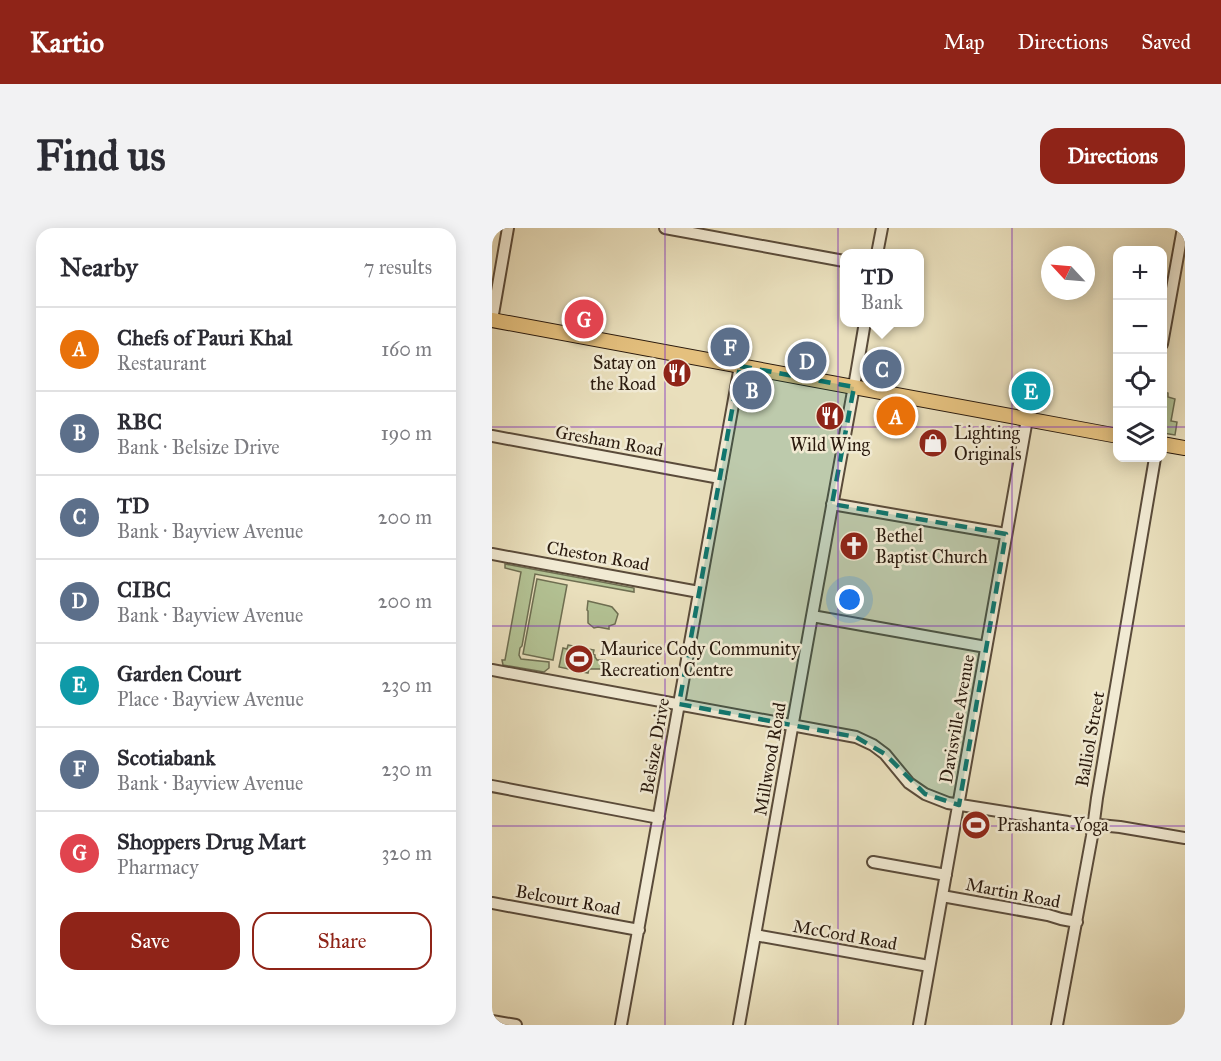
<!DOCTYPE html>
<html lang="en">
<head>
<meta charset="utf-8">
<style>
  :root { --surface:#fff; --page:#f2f2f3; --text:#2b2b33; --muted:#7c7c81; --line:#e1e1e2; --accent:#8f2418 }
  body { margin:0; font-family:"IM FELL Great Primer",serif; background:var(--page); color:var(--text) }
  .controls { position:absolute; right:18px; top:18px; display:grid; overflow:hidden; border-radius:12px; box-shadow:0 3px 15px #0003 }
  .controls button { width:54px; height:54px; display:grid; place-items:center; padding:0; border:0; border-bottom:2px solid var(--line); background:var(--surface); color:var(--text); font:30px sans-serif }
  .compass { position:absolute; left:549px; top:18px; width:54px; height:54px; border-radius:50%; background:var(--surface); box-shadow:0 3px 15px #0003; rotate:296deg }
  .you { position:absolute; left:358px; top:372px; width:21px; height:21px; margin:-15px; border:4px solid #fff; border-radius:50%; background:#1a73e8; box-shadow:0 0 0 9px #1a73e833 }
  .badge { display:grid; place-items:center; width:39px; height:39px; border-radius:50%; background:var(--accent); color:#fff; font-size:20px; font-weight:700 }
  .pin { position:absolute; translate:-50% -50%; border:3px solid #fff; box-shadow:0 2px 6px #0006 }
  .popup { position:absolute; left:348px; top:21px; width:84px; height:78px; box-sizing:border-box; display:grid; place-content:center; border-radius:12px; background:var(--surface); filter:drop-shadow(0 2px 4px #0005); font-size:20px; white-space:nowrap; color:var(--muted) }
  .popup b { font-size:22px; color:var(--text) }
  .popup::after { content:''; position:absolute; left:50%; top:100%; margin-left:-12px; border:12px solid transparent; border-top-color:var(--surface) }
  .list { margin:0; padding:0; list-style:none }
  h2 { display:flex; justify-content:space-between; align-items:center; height:78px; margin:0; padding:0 24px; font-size:26px }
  h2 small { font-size:20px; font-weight:400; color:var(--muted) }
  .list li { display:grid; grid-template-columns:39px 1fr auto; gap:18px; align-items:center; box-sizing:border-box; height:84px; padding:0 24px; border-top:2px solid var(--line) }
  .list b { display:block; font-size:22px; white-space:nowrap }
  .list p { margin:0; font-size:20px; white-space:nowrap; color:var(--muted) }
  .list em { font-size:20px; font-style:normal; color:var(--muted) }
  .actions { display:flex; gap:12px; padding:18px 24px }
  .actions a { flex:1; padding:14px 0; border:2px solid var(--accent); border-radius:18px; text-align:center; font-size:21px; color:var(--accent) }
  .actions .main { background:var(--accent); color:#fff }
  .icon { flex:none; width:33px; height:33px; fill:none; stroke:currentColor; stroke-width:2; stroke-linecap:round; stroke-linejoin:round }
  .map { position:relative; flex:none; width:693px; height:797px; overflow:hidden; border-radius:18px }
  header { display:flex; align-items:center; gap:36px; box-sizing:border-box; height:84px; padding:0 30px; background:var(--accent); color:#fff }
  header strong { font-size:28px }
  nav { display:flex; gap:33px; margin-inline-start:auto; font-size:21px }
  .intro { display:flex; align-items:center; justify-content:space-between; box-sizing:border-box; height:144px; padding:0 36px }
  h1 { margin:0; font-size:42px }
  .button { padding:15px 27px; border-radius:18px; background:var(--accent); color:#fff; font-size:21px; font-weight:700 }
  main { display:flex; gap:36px; padding:0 36px }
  aside { flex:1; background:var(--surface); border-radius:18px; box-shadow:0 3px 15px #0003 }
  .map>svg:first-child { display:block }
</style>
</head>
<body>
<header>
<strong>Kartio</strong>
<nav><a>Map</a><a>Directions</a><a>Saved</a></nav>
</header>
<div class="intro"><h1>Find us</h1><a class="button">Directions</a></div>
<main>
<aside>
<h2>Nearby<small>7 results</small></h2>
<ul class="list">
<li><span class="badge" style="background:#e8710a">A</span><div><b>Chefs of Pauri Khal</b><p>Restaurant</p></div><em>160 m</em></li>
<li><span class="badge" style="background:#5c6f8a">B</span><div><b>RBC</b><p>Bank · Belsize Drive</p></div><em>190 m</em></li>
<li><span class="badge" style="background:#5c6f8a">C</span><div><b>TD</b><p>Bank · Bayview Avenue</p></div><em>200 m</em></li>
<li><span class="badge" style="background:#5c6f8a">D</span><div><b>CIBC</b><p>Bank · Bayview Avenue</p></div><em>200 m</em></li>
<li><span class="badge" style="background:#0f9aa8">E</span><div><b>Garden Court</b><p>Place · Bayview Avenue</p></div><em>230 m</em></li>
<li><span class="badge" style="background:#5c6f8a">F</span><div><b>Scotiabank</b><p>Bank · Bayview Avenue</p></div><em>230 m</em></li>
<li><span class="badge" style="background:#e0444e">G</span><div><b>Shoppers Drug Mart</b><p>Pharmacy</p></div><em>320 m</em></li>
</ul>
<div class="actions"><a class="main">Save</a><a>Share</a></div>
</aside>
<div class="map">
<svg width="693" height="797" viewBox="0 0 693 797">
  <rect width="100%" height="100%" fill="#e9dfbc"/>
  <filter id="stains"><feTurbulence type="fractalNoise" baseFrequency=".00333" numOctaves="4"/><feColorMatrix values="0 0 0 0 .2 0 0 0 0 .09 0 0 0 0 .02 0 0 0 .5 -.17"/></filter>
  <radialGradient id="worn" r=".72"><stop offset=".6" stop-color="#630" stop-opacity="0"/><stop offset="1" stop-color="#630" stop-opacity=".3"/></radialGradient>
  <path fill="#b3c294" stroke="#6e6e51" stroke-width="1.5" d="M 671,164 L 676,165 L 676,169 L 683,171 L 679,193 L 685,194 L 683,207 L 671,205 Z
    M 13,336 L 142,360 L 142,364 L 43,346 L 30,418 L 28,420 L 27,427 L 29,431 L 57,434 L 57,440 L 52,444 L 11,437 L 10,432 L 13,432 L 29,344 L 13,340 Z
    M 45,351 L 75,357 L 61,432 L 31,426 Z
    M 96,373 L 117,378 L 120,379 L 126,386 L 123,396 L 117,398 L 117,401 L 106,399 L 102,400 L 96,395 L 96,383 L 95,382 Z
    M 76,417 L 102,422 L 101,426 L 103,427 L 103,429 L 105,432 L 113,432 L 112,441 L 97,441 L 96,445 L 67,439 L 71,420 L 75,421 Z"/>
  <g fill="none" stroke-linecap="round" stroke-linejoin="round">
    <g stroke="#5a4b3a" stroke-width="14">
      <path id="minor" d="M 173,0 L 352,33
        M 385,26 L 390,0
        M 0,92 L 16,0
        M 670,116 L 691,0
        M 0,208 L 228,250
        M 340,276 L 514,306
        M 0,326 L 207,364
        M 320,388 L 494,419
        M 0,442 L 364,509 L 381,517 L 393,526 L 417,555 L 433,566 L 456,575 L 576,594 L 628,599 L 693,610
        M 0,558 L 167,590
        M 381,634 L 454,647
        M 450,668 L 556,687 L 569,691 L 585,694
        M 0,675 L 147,702
        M 263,707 L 437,738
        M 0,793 L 24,797
        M 129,797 L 248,138
        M 247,797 L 320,388 L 364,147 L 373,94
        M 427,797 L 535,191
        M 565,797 L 600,608 L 605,570 L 663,230"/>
    </g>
    <g stroke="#2a1a0e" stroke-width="16">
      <path id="major" d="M 0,92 L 626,208
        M 670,216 L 693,220"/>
    </g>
    <use href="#minor" stroke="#f1ead3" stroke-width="10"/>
    <use href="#major" stroke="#e4c07e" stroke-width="14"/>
  </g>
  <path fill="#0f766e" fill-opacity="0.2" stroke="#0f766e" stroke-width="4.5" stroke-dasharray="12 8" stroke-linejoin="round" d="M 248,138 L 362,159 L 340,276 L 514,306 L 467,577 L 433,566 L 393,526 L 364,509 L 187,476 Z"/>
  <path fill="none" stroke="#7b2cbf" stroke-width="1.5" stroke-opacity="0.55" d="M 173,0 L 173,797M 346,0 L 346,797M 520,0 L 520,797M 0,199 L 626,199M 670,199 L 693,199M 0,398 L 693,398M 0,598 L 693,598"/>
  <defs>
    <g id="restaurant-disc" transform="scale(1.5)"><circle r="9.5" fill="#8f2418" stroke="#f1ead3"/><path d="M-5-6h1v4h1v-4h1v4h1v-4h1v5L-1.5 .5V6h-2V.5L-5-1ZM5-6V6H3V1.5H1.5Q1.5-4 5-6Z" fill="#fff"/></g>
    <g id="shop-disc" transform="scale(1.5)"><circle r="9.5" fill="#8f2418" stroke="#f1ead3"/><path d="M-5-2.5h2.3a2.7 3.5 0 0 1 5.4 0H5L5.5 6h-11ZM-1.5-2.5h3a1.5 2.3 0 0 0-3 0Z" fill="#fff"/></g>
    <g id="church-disc" transform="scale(1.5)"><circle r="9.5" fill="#8f2418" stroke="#f1ead3"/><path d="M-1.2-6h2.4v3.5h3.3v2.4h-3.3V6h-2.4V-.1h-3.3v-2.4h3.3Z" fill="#fff"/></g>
    <g id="stadium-disc" transform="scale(1.5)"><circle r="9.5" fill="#8f2418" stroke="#f1ead3"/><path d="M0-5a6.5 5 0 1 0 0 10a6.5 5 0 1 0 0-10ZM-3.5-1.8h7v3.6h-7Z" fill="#fff"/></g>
  </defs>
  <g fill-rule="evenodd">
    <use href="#restaurant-disc" x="185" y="145"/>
    <use href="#restaurant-disc" x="338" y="188"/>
    <use href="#shop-disc" x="441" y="215"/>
    <use href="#church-disc" x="362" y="318"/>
    <use href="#stadium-disc" x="87" y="431"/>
    <use href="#stadium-disc" x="484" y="597"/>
  </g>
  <g text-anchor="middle" stroke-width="5" stroke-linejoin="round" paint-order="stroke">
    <g font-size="18" fill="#2a1a0e" stroke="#f1ead3" text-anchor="start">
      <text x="164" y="141" text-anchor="end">Satay on<tspan x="164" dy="21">the Road</tspan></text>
      <text x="462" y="211">Lighting<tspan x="462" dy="21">Originals</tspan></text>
      <text x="338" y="223" text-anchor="middle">Wild Wing</text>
      <text x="383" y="314">Bethel<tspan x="383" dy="21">Baptist Church</tspan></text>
      <text x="108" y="427">Maurice Cody Community<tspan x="108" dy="21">Recreation Centre</tspan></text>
      <text x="505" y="603">Prashanta Yoga</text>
    </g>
    <g font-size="18" fill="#2a1a0e" stroke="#f1ead3">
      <text transform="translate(117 213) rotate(10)" y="6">Gresham Road</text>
      <text transform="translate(106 328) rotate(10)" y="6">Cheston Road</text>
      <text transform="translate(465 491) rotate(-80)" y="6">Davisville Avenue</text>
      <text transform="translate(598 511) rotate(-80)" y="6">Balliol Street</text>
      <text transform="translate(163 518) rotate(-80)" y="6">Belsize Drive</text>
      <text transform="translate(278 531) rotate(-80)" y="6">Millwood Road</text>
      <text transform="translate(521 665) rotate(11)" y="6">Martin Road</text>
      <text transform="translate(76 672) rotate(10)" y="6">Belcourt Road</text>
      <text transform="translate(353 707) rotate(10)" y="6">McCord Road</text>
    </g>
  </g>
  <rect width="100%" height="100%" filter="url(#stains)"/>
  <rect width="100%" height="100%" fill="url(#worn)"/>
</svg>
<div class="controls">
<button>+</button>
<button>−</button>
<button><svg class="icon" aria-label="locate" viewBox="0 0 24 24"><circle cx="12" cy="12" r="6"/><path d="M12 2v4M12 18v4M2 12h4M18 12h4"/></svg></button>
<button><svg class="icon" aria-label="layers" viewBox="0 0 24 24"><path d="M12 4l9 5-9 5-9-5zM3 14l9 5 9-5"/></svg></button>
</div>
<svg class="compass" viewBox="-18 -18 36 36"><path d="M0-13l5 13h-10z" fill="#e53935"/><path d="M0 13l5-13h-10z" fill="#7c7c81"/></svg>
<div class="you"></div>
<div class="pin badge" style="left:404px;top:188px;background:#e8710a">A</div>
<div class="pin badge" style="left:260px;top:162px;background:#5c6f8a">B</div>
<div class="pin badge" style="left:390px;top:141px;background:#5c6f8a">C</div>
<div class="popup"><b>TD</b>Bank</div>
<div class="pin badge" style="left:315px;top:133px;background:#5c6f8a">D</div>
<div class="pin badge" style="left:539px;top:163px;background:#0f9aa8">E</div>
<div class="pin badge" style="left:238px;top:119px;background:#5c6f8a">F</div>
<div class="pin badge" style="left:92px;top:91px;background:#e0444e">G</div>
</div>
</main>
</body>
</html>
